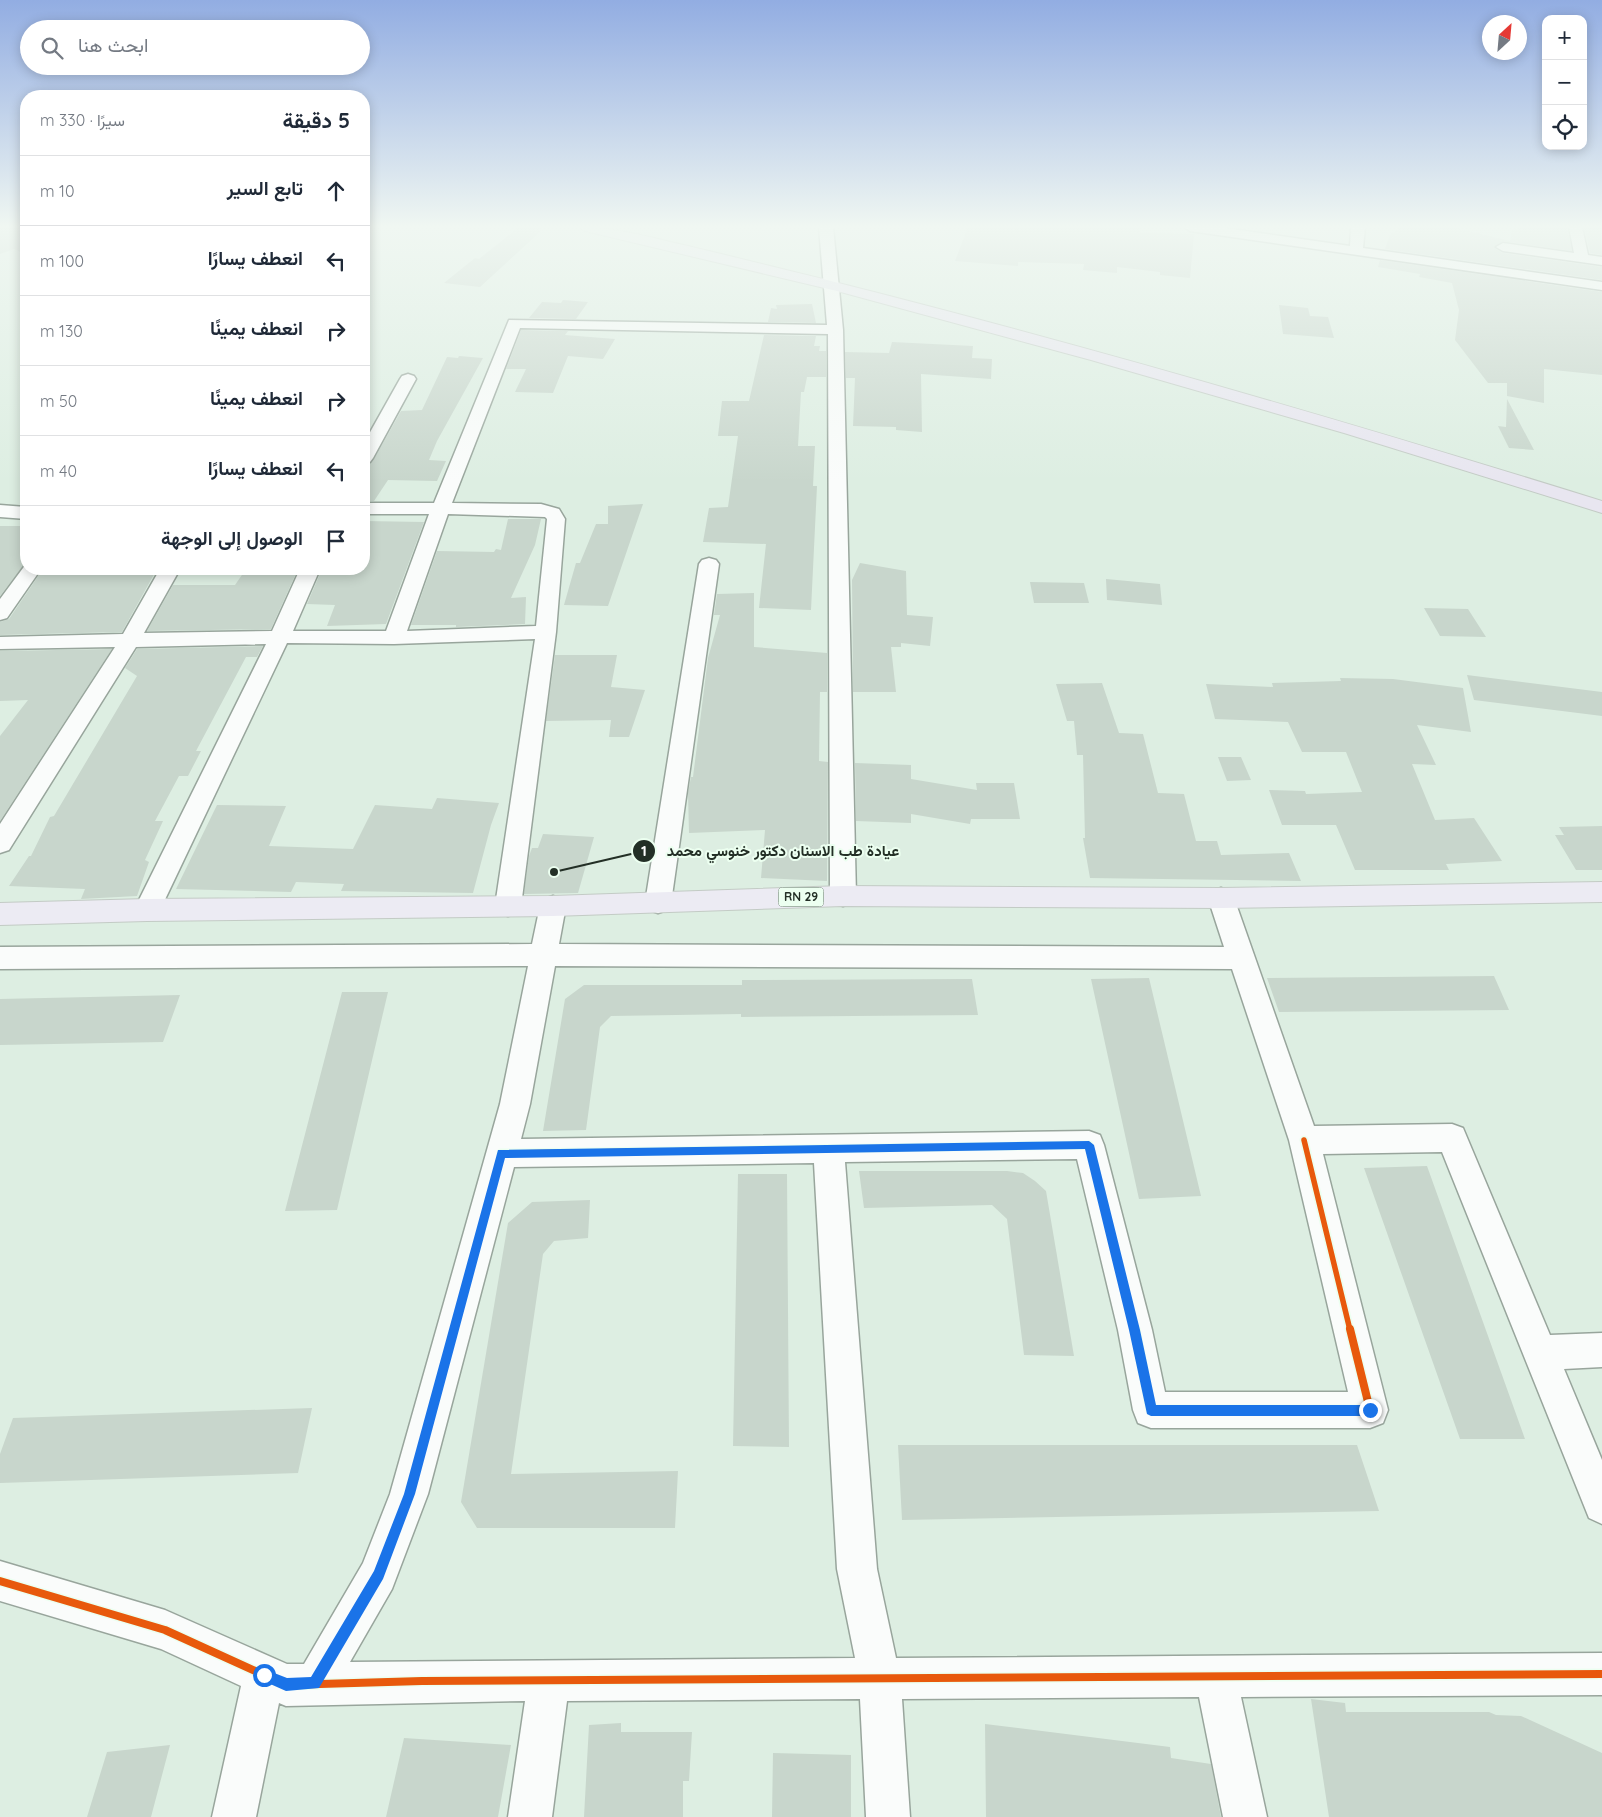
<!DOCTYPE html>
<html lang="ar">
<head>
<meta charset="utf-8">
<style>
  :root { --surface:#fff; --page:#f2f2f3; --text:#1f2937; --muted:#747a83; --line:#e0e1e3 }
  body { margin:0; font-family:Quicksand,Vazirmatn,sans-serif; background:var(--page); color:var(--text); direction:rtl }
  .controls { position:absolute; right:15px; top:15px; display:grid; overflow:hidden; border-radius:10px; box-shadow:0 2px 12px #0003 }
  .controls button { width:45px; height:45px; display:grid; place-items:center; padding:0; border:0; border-bottom:1px solid var(--line); background:var(--surface); color:var(--text); font:25px sans-serif }
  .compass { position:absolute; left:1482px; top:15px; width:45px; height:45px; border-radius:50%; background:var(--surface); box-shadow:0 2px 12px #0003; rotate:26deg }
  .stop { position:absolute; width:15px; height:15px; margin:-11px; border:4px solid #1a73e8; border-radius:50%; background:#fff }
  .stop.end { background:#1a73e8; border-color:#fff; box-shadow:0 1px 5px #0008 }
  .list { margin:0; padding:0; list-style:none }
  h2 { display:flex; justify-content:space-between; align-items:center; height:65px; margin:0; padding:0 20px; font-size:21px }
  h2 small { font-size:16px; font-weight:400; color:var(--muted) }
  .list li { display:grid; grid-template-columns:32px 1fr auto; gap:15px; align-items:center; box-sizing:border-box; height:70px; padding:0 20px; border-top:1px solid var(--line) }
  .list b { display:block; font-size:19px; white-space:nowrap }
  .list em { font-size:16px; font-style:normal; color:var(--muted) }
  .icon { flex:none; width:28px; height:28px; fill:none; stroke:currentColor; stroke-width:2; stroke-linecap:round; stroke-linejoin:round }
  .map { position:relative; flex:none; width:1602px; height:1817px; overflow:hidden; direction:ltr }
  .search { position:absolute; background:var(--surface); box-shadow:0 2px 12px #0003; left:20px; top:20px; width:350px; height:55px; display:flex; align-items:center; gap:12px; box-sizing:border-box; padding:0 18px; border-radius:28px; color:var(--muted); font-size:19px }
  .panel { position:absolute; background:var(--surface); box-shadow:0 2px 12px #0003; left:20px; top:90px; width:350px; height:485px; border-radius:20px; direction:rtl }
  .map>svg:first-child { display:block }
</style>
</head>
<body>
<div class="map">
<svg width="1602" height="1817" viewBox="0 0 1602 1817">
  <rect width="100%" height="100%" fill="#ddeee2"/>
  <path fill="#c8d6cc" d="M 0,227 L 26,227 L 26,254 L 14,249 L 0,254 Z
    M 519,227 L 538,227 L 541,231 L 480,287 L 444,283 L 475,258 L 479,259 Z
    M 968,227 L 1141,227 L 1139,233 L 1194,234 L 1190,278 L 1160,275 L 1160,272 L 1117,267 L 1117,273 L 1083,270 L 1084,264 L 1018,262 L 1018,266 L 955,261 Z
    M 1400,227 L 1452,227 L 1510,241 L 1512,229 L 1519,230 L 1519,227 L 1567,227 L 1572,251 L 1503,241 L 1494,248 L 1503,253 L 1602,267 L 1602,280 L 1385,249 L 1390,235 Z
    M 1584,227 L 1601,227 L 1602,255 L 1590,253 Z
    M 1380,260 L 1602,292 L 1602,375 L 1544,369 L 1544,403 L 1507,396 L 1507,383 L 1488,383 L 1455,340 L 1459,310 L 1452,283 L 1419,277 L 1420,274 L 1378,267 Z
    M 563,300 L 588,302 L 576,319 L 529,318 L 542,302 L 561,303 Z
    M 812,304 L 816,323 L 768,322 L 771,308 L 777,309 L 776,305 Z
    M 1279,305 L 1308,308 L 1310,316 L 1328,317 L 1334,338 L 1283,334 Z
    M 521,330 L 568,331 L 565,335 L 615,339 L 603,359 L 568,356 L 553,393 L 515,392 L 526,369 L 506,369 Z
    M 764,335 L 816,336 L 814,346 L 820,346 L 819,351 L 826,351 L 826,377 L 807,377 L 804,392 L 801,392 L 798,446 L 815,446 L 813,486 L 817,486 L 811,610 L 759,608 L 766,544 L 703,542 L 709,508 L 728,507 L 738,436 L 718,436 L 722,401 L 749,401 Z
    M 892,342 L 973,346 L 972,358 L 992,359 L 991,379 L 921,374 L 922,432 L 896,430 L 896,427 L 853,426 L 855,378 L 846,378 L 845,352 L 889,353 Z
    M 459,356 L 483,358 L 437,441 L 429,460 L 446,461 L 437,481 L 388,480 L 374,501 L 364,501 L 364,465 L 370,464 L 374,459 L 401,411 L 422,410 L 447,357 L 458,358 Z
    M 1507,399 L 1534,450 L 1509,448 L 1498,426 L 1506,427 Z
    M 643,504 L 608,606 L 564,605 L 576,563 L 580,563 L 596,524 L 608,524 L 608,506 Z
    M 508,519 L 541,519 L 535,545 L 511,598 L 526,597 L 525,624 L 456,627 L 456,625 L 411,625 L 437,551 L 494,552 L 496,549 L 501,550 Z
    M 364,521 L 424,522 L 386,624 L 327,626 L 335,605 L 307,604 L 322,569 L 364,569 Z
    M 0,526 L 26,526 L 26,562 L 0,596 Z
    M 860,563 L 906,571 L 907,615 L 933,617 L 930,646 L 901,643 L 901,647 L 891,647 L 896,692 L 853,692 L 852,580 Z
    M 43,569 L 157,569 L 122,632 L 0,635 L 0,622 L 9,619 Z
    M 246,569 L 298,569 L 271,629 L 147,631 L 173,585 L 235,585 Z
    M 1106,579 L 1160,584 L 1162,605 L 1107,600 Z
    M 1030,582 L 1084,583 L 1089,603 L 1034,603 Z
    M 754,593 L 754,647 L 827,653 L 827,692 L 820,692 L 819,761 L 828,762 L 827,881 L 761,878 L 765,830 L 689,833 L 688,793 L 691,777 L 693,777 L 708,658 L 720,615 L 714,615 L 717,594 Z
    M 1424,608 L 1468,609 L 1486,637 L 1440,636 Z
    M 263,646 L 257,657 L 246,657 L 196,751 L 201,751 L 188,776 L 179,776 L 155,821 L 163,821 L 145,860 L 149,862 L 137,896 L 81,899 L 85,889 L 9,886 L 29,856 L 31,856 L 50,817 L 54,816 L 137,676 L 125,668 L 137,649 Z
    M 112,649 L 0,821 L 0,736 L 28,700 L 0,701 L 0,651 Z
    M 555,655 L 617,655 L 611,687 L 645,690 L 629,737 L 609,737 L 611,720 L 546,721 Z
    M 1467,675 L 1602,692 L 1602,716 L 1474,700 Z
    M 1340,678 L 1393,679 L 1463,688 L 1471,732 L 1417,725 L 1436,765 L 1412,764 L 1435,820 L 1474,818 L 1502,861 L 1446,864 L 1449,870 L 1355,870 L 1336,825 L 1282,825 L 1269,790 L 1305,791 L 1306,794 L 1362,792 L 1346,752 L 1302,752 L 1288,722 L 1215,719 L 1206,684 L 1273,687 L 1272,683 L 1341,681 Z
    M 1102,683 L 1119,733 L 1143,734 L 1158,793 L 1184,794 L 1196,841 L 1217,841 L 1221,855 L 1289,853 L 1301,881 L 1090,878 L 1083,838 L 1085,838 L 1083,755 L 1077,755 L 1074,721 L 1067,721 L 1056,684 Z
    M 1218,757 L 1241,757 L 1251,780 L 1227,781 Z
    M 855,763 L 911,765 L 911,779 L 977,790 L 976,783 L 1014,783 L 1020,819 L 971,819 L 970,824 L 911,814 L 911,823 L 856,821 Z
    M 437,798 L 499,803 L 491,825 L 473,893 L 341,891 L 344,884 L 296,882 L 291,892 L 176,889 L 217,805 L 286,806 L 269,846 L 353,849 L 375,805 L 432,809 Z
    M 1602,826 L 1602,870 L 1576,870 L 1555,835 L 1564,835 L 1559,827 Z
    M 543,834 L 594,837 L 578,893 L 524,894 L 529,856 L 532,848 L 538,848 Z
    M 1494,976 L 1509,1010 L 1279,1012 L 1267,978 Z
    M 1149,978 L 1201,1196 L 1139,1199 L 1091,979 Z
    M 972,979 L 978,1015 L 741,1017 L 741,1014 L 611,1016 L 600,1027 L 586,1130 L 543,1131 L 565,999 L 584,985 L 742,985 L 742,980 Z
    M 342,992 L 388,992 L 337,1210 L 285,1211 Z
    M 180,995 L 163,1042 L 0,1045 L 0,999 Z
    M 1427,1166 L 1525,1439 L 1460,1439 L 1364,1168 Z
    M 859,1171 L 1007,1171 L 1023,1173 L 1035,1181 L 1046,1191 L 1074,1356 L 1024,1355 L 1007,1219 L 992,1205 L 864,1208 Z
    M 738,1174 L 787,1174 L 789,1447 L 733,1446 Z
    M 590,1200 L 588,1238 L 554,1241 L 543,1254 L 511,1474 L 678,1471 L 675,1528 L 477,1528 L 461,1502 L 508,1223 L 532,1202 Z
    M 312,1408 L 298,1473 L 0,1483 L 0,1454 L 13,1418 Z
    M 898,1445 L 1357,1445 L 1379,1511 L 902,1520 Z
    M 1311,1699 L 1345,1703 L 1346,1712 L 1489,1712 L 1496,1715 L 1521,1716 L 1602,1753 L 1602,1817 L 1329,1817 Z
    M 621,1723 L 621,1732 L 692,1732 L 689,1781 L 683,1781 L 683,1817 L 584,1817 L 589,1725 Z
    M 985,1724 L 1170,1747 L 1171,1758 L 1211,1764 L 1221,1817 L 986,1817 Z
    M 404,1738 L 511,1745 L 498,1817 L 386,1817 Z
    M 170,1745 L 151,1817 L 87,1817 L 107,1752 Z
    M 773,1753 L 851,1755 L 851,1817 L 772,1817 Z"/>
  <g fill="none" stroke-linecap="round" stroke-linejoin="round">
    <g stroke="#98a59c" stroke-width="3">
      <path id="minor" d="M 819,227 L 833,227 L 843,330 L 856,896 L 852,903 L 843,906 L 834,903 L 830,896 L 828,334 L 520,328 L 452,503 L 541,504 L 559,509 L 565,519 L 556,632 L 521,906 L 517,913 L 508,916 L 499,913 L 495,906 L 535,639 L 394,644 L 287,643 L 160,910 L 156,917 L 147,920 L 138,917 L 134,910 L 266,644 L 136,647 L 9,850 L 0,853 L 0,824 L 115,647 L 0,649 L 0,637 L 123,634 L 160,569 L 180,569 L 144,633 L 272,631 L 300,569 L 320,569 L 293,631 L 386,631 L 429,514 L 364,514 L 364,503 L 434,503 L 509,320 L 827,325 ZM 448,514 L 545,517 L 547,519 L 536,626 L 407,631 Z
        M 1184,227 L 1218,227 L 1350,246 L 1351,227 L 1365,227 L 1363,248 L 1602,282 L 1602,290 L 1190,231 Z
        M 1569,227 L 1582,227 L 1588,255 L 1602,257 L 1602,265 L 1503,251 L 1496,247 L 1503,243 L 1574,253 Z
        M 408,374 L 414,376 L 416,379 L 373,458 L 370,462 L 364,463 L 364,443 L 400,379 L 402,376 Z
        M 0,505 L 26,507 L 26,519 L 0,517 Z
        M 709,558 L 716,560 L 719,564 L 671,903 L 667,910 L 658,913 L 649,910 L 645,903 L 699,564 L 702,560 Z
        M 26,564 L 26,569 L 41,569 L 7,618 L 0,620 L 0,599 Z
        M 1221,888 L 1230,891 L 1234,898 L 1314,1126 L 1452,1124 L 1463,1128 L 1550,1335 L 1602,1333 L 1602,1367 L 1564,1369 L 1602,1460 L 1602,1524 L 1589,1518 L 1442,1152 L 1323,1154 L 1388,1410 L 1383,1423 L 1370,1428 L 1151,1428 L 1138,1423 L 1133,1410 L 1118,1330 L 1077,1159 L 845,1162 L 877,1569 L 896,1658 L 1602,1653 L 1602,1695 L 1241,1697 L 1267,1817 L 1223,1817 L 1199,1697 L 902,1699 L 910,1817 L 866,1817 L 860,1699 L 567,1701 L 552,1817 L 508,1817 L 525,1701 L 286,1706 L 279,1703 L 256,1817 L 212,1817 L 241,1686 L 161,1649 L 0,1601 L 0,1561 L 165,1610 L 287,1664 L 304,1664 L 363,1563 L 390,1494 L 500,1104 L 528,966 L 0,969 L 0,947 L 532,944 L 540,906 L 544,899 L 553,896 L 562,899 L 566,906 L 559,944 L 1224,947 L 1208,898 L 1212,891 ZM 555,966 L 1232,969 L 1289,1140 L 1348,1392 L 1165,1392 L 1152,1330 L 1104,1145 L 1100,1135 L 1089,1131 L 521,1139 L 530,1104 ZM 814,1163 L 837,1569 L 855,1658 L 350,1662 L 392,1589 L 428,1494 L 514,1167 Z"/>
    </g>
    <g stroke="#c3cbc5" stroke-width="2">
      <path id="primary" d="M 1602,882 L 1602,902 L 1221,908 L 843,906 L 553,916 L 147,921 L 0,925 L 0,903 L 147,899 L 553,896 L 843,886 L 1221,888 Z"/>
    </g>
    <g stroke="#c3cbc5" stroke-width="2">
      <path id="trunk" d="M 578,227 C 616,227 652,238 688,246 C 750,261 813,276 874,292 C 1119,355 1361,426 1602,501 L 1602,513 L 1344,433 L 1091,360 L 837,291 L 585,231 Z"/>
    </g>
    <use href="#minor" fill="#fafcfb" fill-rule="evenodd"/>
    <use href="#primary" fill="#ecebf3" fill-rule="evenodd"/>
    <use href="#trunk" fill="#e8e6f0" fill-rule="evenodd"/>
    <g stroke="#ecfff0" stroke-width="9">
      <path id="cycleway-far1" d="M 1304,1140 L 1350,1330
        M 501,1153 L 1089,1145 L 1135,1330"/>
    </g>
    <g stroke="#ecfff0" stroke-width="11">
      <path id="cycleway" d="M 1135,1329 L 1151,1410 L 1370,1410 L 1350,1329
        M 0,1581 L 165,1630 L 286,1685 L 422,1681 L 1602,1674"/>
    </g>
    <use href="#cycleway-far1" stroke="#e8590c" stroke-width="5.5"/>
    <use href="#cycleway" stroke="#e8590c" stroke-width="8"/>
  </g>
  <linearGradient id="sky" x2="0" y2="1"><stop stop-color="#92ade2"/><stop offset="0.47" stop-color="#f0f7f2"/><stop offset="1" stop-color="#f0f7f2" stop-opacity="0"/></linearGradient>
  <rect width="1602" height="482" fill="url(#sky)"/>
  <path fill="#1a73e8" d="M 1089,1141 L 1094,1145 L 1140,1330 L 1156,1405 L 1370,1405 L 1374,1406 L 1375,1410 L 1374,1414 L 1370,1416 L 1151,1416 L 1147,1414 L 1129,1330 L 1085,1149 L 505,1158 L 415,1494 L 383,1579 L 319,1688 L 286,1691 L 259,1679 L 258,1675 L 259,1670 L 264,1669 L 287,1678 L 311,1677 L 374,1571 L 404,1494 L 498,1150 Z"/>
  <g text-anchor="middle" stroke-width="4" stroke-linejoin="round" paint-order="stroke">
    <rect fill="#ecfff0" stroke="#5f6d63" stroke-width="1" x="778.5" y="887.5" width="45" height="19" rx="4"/>
    <g font-size="12" font-weight="bold" fill="#232f26">
      <text x="801" y="901">RN 29</text>
    </g>
  </g>
  <path fill="none" stroke="#232f26" stroke-width="2" d="M554 872L644 851"/>
  <g fill="#232f26" stroke="#ecfff0" stroke-width="2">
    <circle cx="554" cy="872" r="5"/>
    <circle cx="644" cy="851" r="12"/>
  </g>
  <g font-size="15" text-anchor="middle" font-weight="bold" fill="#fff">
    <text x="644" y="856">1</text>
  </g>
  <g font-size="15" text-anchor="middle" font-weight="bold" fill="#232f26" stroke="#ecfff0" stroke-width="4" stroke-linejoin="round" paint-order="stroke">
    <text x="783" y="856">عيادة طب الاسنان دكتور خنوسي محمد</text>
  </g>
</svg>
<div class="controls">
<button>+</button>
<button>−</button>
<button><svg class="icon" aria-label="locate" viewBox="0 0 24 24"><circle cx="12" cy="12" r="6"/><path d="M12 2v4M12 18v4M2 12h4M18 12h4"/></svg></button>
</div>
<svg class="compass" viewBox="-18 -18 36 36"><path d="M0-13l5 13h-10z" fill="#e53935"/><path d="M0 13l5-13h-10z" fill="#747a83"/></svg>
<div class="stop" style="left:264px;top:1675px"></div>
<div class="stop end" style="left:1370px;top:1410px"></div>
<div class="search"><svg class="icon" aria-label="search" viewBox="0 0 24 24"><circle cx="10" cy="10" r="6"/><path d="M15 15l6 6"/></svg>ابحث هنا</div>
<section class="panel">
<h2>5 دقيقة<small>سيرًا · 330 m</small></h2>
<ul class="list">
<li><svg class="icon" aria-label="ahead" viewBox="0 0 24 24"><path d="M12 20V5M6 11l6-6 6 6"/></svg><div><b>تابع السير</b></div><em>10 m</em></li>
<li><svg class="icon" aria-label="left" viewBox="0 0 24 24"><path d="M17 20v-9H6M10 6l-5 5 5 5"/></svg><div><b>انعطف يسارًا</b></div><em>100 m</em></li>
<li><svg class="icon" aria-label="right" viewBox="0 0 24 24"><path d="M7 20v-9h11M14 6l5 5-5 5"/></svg><div><b>انعطف يمينًا</b></div><em>130 m</em></li>
<li><svg class="icon" aria-label="right" viewBox="0 0 24 24"><path d="M7 20v-9h11M14 6l5 5-5 5"/></svg><div><b>انعطف يمينًا</b></div><em>50 m</em></li>
<li><svg class="icon" aria-label="left" viewBox="0 0 24 24"><path d="M17 20v-9H6M10 6l-5 5 5 5"/></svg><div><b>انعطف يسارًا</b></div><em>40 m</em></li>
<li><svg class="icon" aria-label="arrive" viewBox="0 0 24 24"><path d="M6 21V4h12l-3 4 3 4H6"/></svg><div><b>الوصول إلى الوجهة</b></div></li>
</ul>
</section>
</div>
</body>
</html>
